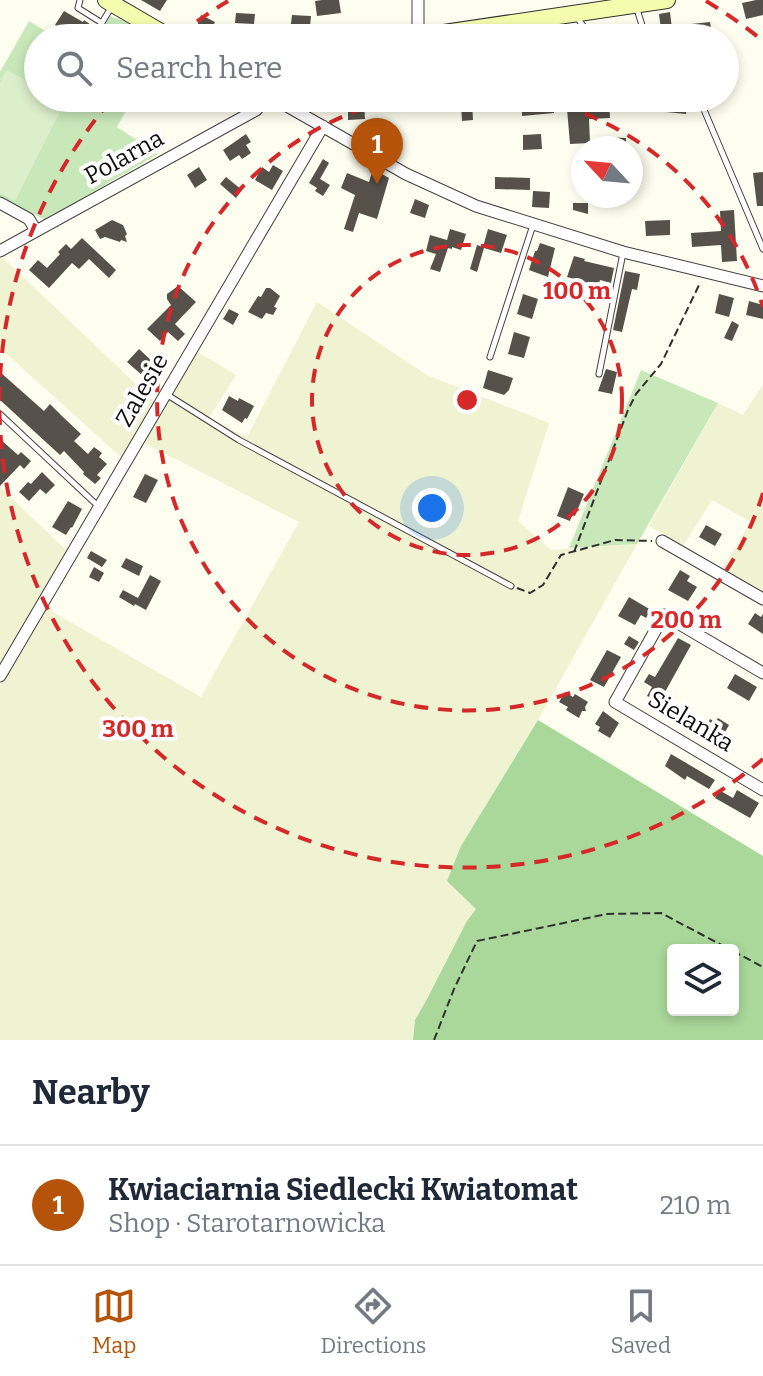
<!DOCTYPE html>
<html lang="en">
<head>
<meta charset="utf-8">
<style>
  :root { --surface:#fff; --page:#f2f2f3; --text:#1f2937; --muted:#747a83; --line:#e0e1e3; --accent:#b45309 }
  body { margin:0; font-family:Bitter,serif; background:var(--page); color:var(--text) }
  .controls { position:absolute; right:24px; bottom:24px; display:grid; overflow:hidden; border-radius:8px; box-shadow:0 4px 12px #0003 }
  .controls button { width:72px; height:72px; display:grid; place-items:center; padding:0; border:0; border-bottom:2px solid var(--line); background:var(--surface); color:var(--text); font:40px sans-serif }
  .compass { position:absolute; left:571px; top:136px; width:72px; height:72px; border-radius:50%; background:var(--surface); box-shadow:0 4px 12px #0003; rotate:296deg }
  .you { position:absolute; left:432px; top:508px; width:28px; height:28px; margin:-20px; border:6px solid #fff; border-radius:50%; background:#1a73e8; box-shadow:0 0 0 12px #1a73e833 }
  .badge { display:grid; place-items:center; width:52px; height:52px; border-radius:50%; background:var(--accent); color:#fff; font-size:26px; font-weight:700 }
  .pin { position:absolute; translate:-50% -66px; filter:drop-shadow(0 2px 4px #0008) }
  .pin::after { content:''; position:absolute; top:42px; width:28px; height:24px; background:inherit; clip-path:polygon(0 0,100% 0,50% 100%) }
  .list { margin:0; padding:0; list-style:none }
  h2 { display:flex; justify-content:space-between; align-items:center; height:104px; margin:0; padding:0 32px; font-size:34px }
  h2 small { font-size:26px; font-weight:400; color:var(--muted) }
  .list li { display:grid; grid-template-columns:52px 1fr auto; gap:24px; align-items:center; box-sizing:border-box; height:120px; padding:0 32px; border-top:2px solid var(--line) }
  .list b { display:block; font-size:30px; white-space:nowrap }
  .list p { margin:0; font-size:26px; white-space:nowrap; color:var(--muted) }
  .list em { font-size:26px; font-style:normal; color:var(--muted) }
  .icon { flex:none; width:44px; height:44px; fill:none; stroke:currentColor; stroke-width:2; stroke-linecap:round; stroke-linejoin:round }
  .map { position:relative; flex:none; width:763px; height:1040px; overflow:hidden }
  .search { position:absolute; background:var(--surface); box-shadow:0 4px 12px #0003; left:24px; right:24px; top:24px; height:88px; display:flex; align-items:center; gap:20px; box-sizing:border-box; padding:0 28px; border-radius:44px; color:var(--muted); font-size:30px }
  .sheet { height:224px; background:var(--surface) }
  nav { display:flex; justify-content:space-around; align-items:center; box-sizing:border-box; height:112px; border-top:2px solid var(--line); background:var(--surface); font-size:22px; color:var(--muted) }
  nav a { display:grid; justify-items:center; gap:4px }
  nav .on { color:var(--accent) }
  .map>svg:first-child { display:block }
</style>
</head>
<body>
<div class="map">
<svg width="763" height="1040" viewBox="0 0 763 1040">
  <rect width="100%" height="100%" fill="#fefef0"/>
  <path fill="#eff3d1" d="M 0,256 L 1,256 L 156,403 L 122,458 L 0,348 Z
    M 317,302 L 427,375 L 549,423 L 518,521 L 551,550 L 637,544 L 538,720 L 461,846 L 477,909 L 415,1020 L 413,1040 L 0,1040 L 0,686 L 46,608 L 201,697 L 299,522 L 144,443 L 196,351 L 236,375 L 209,418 L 247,437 Z
    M 763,384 L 763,592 L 722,569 L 751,522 L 712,500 L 683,546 L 649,526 L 718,403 L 743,415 Z
    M 0,487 L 67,551 L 0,667 Z"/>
  <path fill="#c8e8ba" d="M 110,16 L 132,24 L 154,38 L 136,38 L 118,27 L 107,30 L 104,26 Z
    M 29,21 L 57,38 L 38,38 L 38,98 L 133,98 L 117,127 L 158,154 L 45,220 L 0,197 L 0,72 Z
    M 641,370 L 718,403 L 637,544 L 569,548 Z"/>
  <path fill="#a9d89a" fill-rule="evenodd" d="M 538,720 L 763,856 L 763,1040 L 413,1040 L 415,1020 L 427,999 L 467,921 L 476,909 L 447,881 L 461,846 ZM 673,950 L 733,950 L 733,1010 L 673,1010 Z"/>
  <path fill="#dcefcc" d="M 6,70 L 38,86 L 38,98 L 62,98 L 66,100 L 15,201 L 0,193 L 0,83 Z"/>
  <path fill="#56524b" d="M 141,0 L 167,0 L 160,11 Z
    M 322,0 L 339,0 L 341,13 L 317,16 L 315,1 Z
    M 756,0 L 763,0 L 763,15 L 746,19 L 742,3 Z
    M 64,11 L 83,22 L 84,20 L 94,27 L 87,38 L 70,38 L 58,30 L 59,27 L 55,25 Z
    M 670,12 L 672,29 L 661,30 L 659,14 Z
    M 236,13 L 255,14 L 254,24 L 235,23 Z
    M 201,15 L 215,22 L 213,26 L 220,29 L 215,38 L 202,38 L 194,34 Z
    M 292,15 L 311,16 L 309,38 L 293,37 L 293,31 L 290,31 Z
    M 710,22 L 712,34 L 693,36 L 691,24 Z
    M 522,98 L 539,98 L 539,105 L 554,105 L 554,113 L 522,116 Z
    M 595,98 L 609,98 L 610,118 L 589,119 L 590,143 L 570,144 L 567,109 L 595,109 Z
    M 658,98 L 688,99 L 686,114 L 656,111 Z
    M 348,102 L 364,102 L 365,119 L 348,120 Z
    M 472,102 L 473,120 L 462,121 L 461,103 Z
    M 246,134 L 251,142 L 246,145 L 251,153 L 242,159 L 239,155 L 230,161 L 223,150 Z
    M 541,134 L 542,149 L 523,150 L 523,135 Z
    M 604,137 L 626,138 L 626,148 L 604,148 Z
    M 323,159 L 329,163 L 320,179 L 330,185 L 323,196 L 315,191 L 317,188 L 309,183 Z
    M 273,165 L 283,171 L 272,190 L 255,180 L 262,167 L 269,172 Z
    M 199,167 L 207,180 L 195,188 L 187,175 Z
    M 373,169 L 389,178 L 377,219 L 359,213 L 353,232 L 344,229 L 355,195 L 341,188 L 347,173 L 369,182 Z
    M 763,172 L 763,206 L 757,206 L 753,173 Z
    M 226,177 L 242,190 L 236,198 L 220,184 Z
    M 495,177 L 530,178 L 530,190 L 495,189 Z
    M 533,191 L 550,192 L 549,208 L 532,207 Z
    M 415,199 L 429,205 L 425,218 L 410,213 Z
    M 573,203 L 588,203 L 588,214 L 573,210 Z
    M 734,210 L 737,261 L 722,262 L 721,245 L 692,247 L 691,233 L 721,231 L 720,211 Z
    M 112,220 L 123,225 L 127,234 L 125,236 L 127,242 L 121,240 L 120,242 L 105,237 L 100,239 L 95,230 Z
    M 670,220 L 670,235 L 646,236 L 645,221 Z
    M 450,229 L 466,234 L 461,250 L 452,247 L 452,249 L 448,248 L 440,272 L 430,269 L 436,254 L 426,251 L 430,235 L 447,240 Z
    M 488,229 L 507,235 L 501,253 L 484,248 L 477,272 L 470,269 L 477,245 L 483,247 Z
    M 82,238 L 116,270 L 109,278 L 89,259 L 79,269 L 72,263 L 49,288 L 29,270 L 38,260 L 47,268 L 60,254 L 58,252 L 66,244 L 71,249 Z
    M 540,243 L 555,248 L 548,277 L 529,270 L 535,251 L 537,251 Z
    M 574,256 L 585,259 L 584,261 L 614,268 L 611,283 L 600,280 L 595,298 L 588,283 L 567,277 Z
    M 625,271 L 640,274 L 637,290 L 632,289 L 622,332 L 613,330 Z
    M 178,286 L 196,302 L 175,324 L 185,334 L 178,341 L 168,332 L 160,341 L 147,329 L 171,305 L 167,299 L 167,294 Z
    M 266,288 L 270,288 L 280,296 L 274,307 L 277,308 L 273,315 L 266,313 L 262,319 L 248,312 L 258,296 L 261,297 Z
    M 523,294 L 538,299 L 532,319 L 517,314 Z
    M 719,294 L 734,298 L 729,317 L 715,313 Z
    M 749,301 L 763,305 L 763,319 L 746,315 Z
    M 229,309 L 239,314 L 233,325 L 223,319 Z
    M 732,321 L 739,325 L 732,341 L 724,338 Z
    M 514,332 L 530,337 L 524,358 L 508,354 Z
    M 139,349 L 154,363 L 143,376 L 127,362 Z
    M 606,369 L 617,372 L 612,394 L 598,391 Z
    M 488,370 L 513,378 L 509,390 L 504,395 L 483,388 Z
    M 0,372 L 44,411 L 50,404 L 63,417 L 81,434 L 74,441 L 88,454 L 94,447 L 102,453 L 99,457 L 107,464 L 97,475 L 101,478 L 95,484 L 83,474 L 84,472 L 64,451 L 60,455 L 0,400 Z
    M 229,396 L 238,401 L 239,398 L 254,406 L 247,419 L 245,418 L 242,423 L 222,410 Z
    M 0,439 L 18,455 L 21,452 L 31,461 L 24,469 L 20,465 L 0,486 Z
    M 42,472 L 55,485 L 46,494 L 40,489 L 29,501 L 19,492 L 28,482 L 31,484 Z
    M 145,474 L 158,480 L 146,503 L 133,497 Z
    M 568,487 L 584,494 L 575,516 L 572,515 L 570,521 L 557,516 Z
    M 68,501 L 82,509 L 72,528 L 71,527 L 66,535 L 52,527 Z
    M 706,525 L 722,534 L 715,546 L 699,537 Z
    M 91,551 L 107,560 L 102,567 L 87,558 Z
    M 126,558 L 143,566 L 139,576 L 121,567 Z
    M 94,567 L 104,573 L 99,582 L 89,577 Z
    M 680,570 L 690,576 L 687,581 L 697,587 L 688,601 L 668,590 Z
    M 150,575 L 161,581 L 146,610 L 135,604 L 134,606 L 119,597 L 123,590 L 138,598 Z
    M 629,597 L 651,610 L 646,618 L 641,615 L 635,625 L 618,616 Z
    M 755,613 L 761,617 L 763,614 L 763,634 L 748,624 Z
    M 629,636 L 639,642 L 634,650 L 624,644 Z
    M 678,638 L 691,645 L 659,703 L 647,696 L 652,687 L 644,682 L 649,674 L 655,677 Z
    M 607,650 L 621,657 L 604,687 L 590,680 Z
    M 735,674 L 757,687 L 749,701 L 727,688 Z
    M 565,692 L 573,697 L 575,694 L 588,702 L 585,707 L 586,711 L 582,711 L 579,718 L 566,710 L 568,707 L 559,702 Z
    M 603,711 L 619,723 L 610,738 L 598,731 L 600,727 L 595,724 Z
    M 718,718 L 729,725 L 720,741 L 704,731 L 710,719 L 715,722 Z
    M 671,754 L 715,780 L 709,789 L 687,776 L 685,780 L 665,766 Z
    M 719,790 L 733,798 L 737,790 L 759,803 L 750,818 L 715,798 Z"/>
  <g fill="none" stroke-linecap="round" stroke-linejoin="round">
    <g stroke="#414141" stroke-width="7">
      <path id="lane" d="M 80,0 L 78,8 L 102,23
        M 112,6 L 100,26 L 101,29 L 107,32 L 117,30 L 130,38
        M 636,6 L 646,38
        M 576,16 L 586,30 L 597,38
        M 699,98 L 763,249
        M 490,357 L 533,225
        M 599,374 L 623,253
        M 166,394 L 239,440 L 511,586
        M 0,414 L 98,506"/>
    </g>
    <g stroke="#414141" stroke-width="13">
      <path id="street" d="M 418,37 L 418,0
        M 273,98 L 406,174 L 476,206 L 623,252 L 763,286
        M 0,203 L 29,219 L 36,231
        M 0,251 L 256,110 L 267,98
        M 662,541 L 763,599
        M 763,673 L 664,615 L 615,702 L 763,790
        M 0,676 L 323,126"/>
    </g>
    <g stroke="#303030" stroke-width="18">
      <path id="secondary" d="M 106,0 L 171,38
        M 410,38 L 667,0"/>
    </g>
    <path stroke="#303030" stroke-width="2" stroke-dasharray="8 4" stroke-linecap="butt" d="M 574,552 L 628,410 L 636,394 L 661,364 L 700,283
      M 517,588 L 530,593 L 543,585 L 561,555 L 615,540 L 652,541
      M 733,951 L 763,967
      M 434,1040 L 454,989 L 477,941 L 607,914 L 661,913 L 731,950"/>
    <use href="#lane" stroke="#fff" stroke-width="5"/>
    <use href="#street" stroke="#fff" stroke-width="11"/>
    <use href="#secondary" stroke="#f4fcae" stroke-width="16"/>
  </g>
  <g fill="none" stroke="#d62828" stroke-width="4" stroke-dasharray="14 10">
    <circle cx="467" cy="400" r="155"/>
    <path d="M763 493A310 310 0 1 1 395 99M539 99A310 310 0 0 1 763 307"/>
    <path d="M763 759A465 465 0 0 1 113 98M178 36A465 465 0 0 1 228 1M706 1A465 465 0 0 1 763 41"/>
  </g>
  <g text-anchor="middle" stroke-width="8" stroke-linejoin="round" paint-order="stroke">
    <g font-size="24" fill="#0e0e0e" stroke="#fff">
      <text transform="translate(124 157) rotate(-29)" y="8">Polarna</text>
      <text transform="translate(142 390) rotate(-60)" y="8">Zalesie</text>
      <text transform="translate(691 721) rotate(31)" y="8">Sielanka</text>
    </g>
  </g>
  <circle cx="467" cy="400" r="12" fill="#d62828" stroke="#fff" stroke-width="4"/>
  <g font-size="24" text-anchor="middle" font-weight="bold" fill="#d62828" stroke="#fff" stroke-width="8" stroke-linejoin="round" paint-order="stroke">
    <text x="577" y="299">100 m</text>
    <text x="686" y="628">200 m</text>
    <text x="138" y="737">300 m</text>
  </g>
</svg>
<div class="controls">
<button><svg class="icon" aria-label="layers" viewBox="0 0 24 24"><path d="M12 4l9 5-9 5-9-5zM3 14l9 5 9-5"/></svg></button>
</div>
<svg class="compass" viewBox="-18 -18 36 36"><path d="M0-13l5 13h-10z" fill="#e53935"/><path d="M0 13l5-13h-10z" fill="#747a83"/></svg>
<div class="you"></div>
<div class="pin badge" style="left:377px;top:184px">1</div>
<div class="search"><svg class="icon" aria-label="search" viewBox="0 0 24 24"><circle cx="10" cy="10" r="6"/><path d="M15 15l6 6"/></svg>Search here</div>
</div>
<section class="sheet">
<h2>Nearby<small></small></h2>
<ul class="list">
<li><span class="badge">1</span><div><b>Kwiaciarnia Siedlecki Kwiatomat</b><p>Shop · Starotarnowicka</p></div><em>210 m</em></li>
</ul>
</section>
<nav>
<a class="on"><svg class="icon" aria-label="map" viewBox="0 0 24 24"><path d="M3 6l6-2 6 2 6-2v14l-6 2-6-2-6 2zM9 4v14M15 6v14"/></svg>Map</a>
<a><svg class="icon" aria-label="directions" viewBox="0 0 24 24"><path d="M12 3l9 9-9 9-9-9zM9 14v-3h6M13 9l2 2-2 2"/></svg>Directions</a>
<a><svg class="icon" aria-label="saved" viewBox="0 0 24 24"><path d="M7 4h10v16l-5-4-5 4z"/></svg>Saved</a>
</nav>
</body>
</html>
